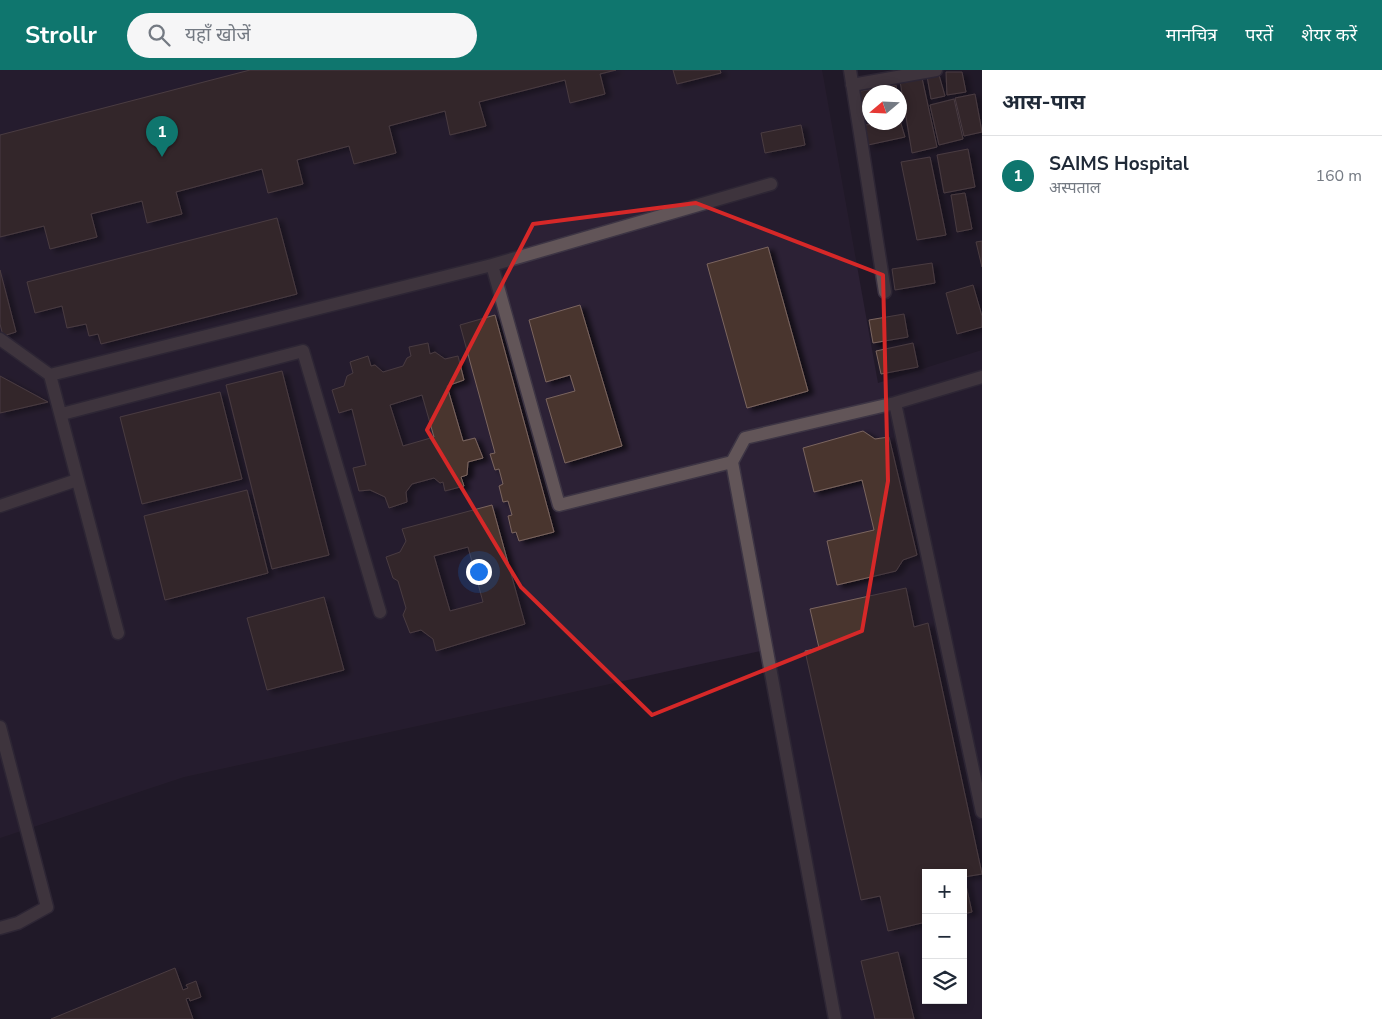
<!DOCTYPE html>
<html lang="hi">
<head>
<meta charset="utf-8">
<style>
  :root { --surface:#fff; --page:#f6f6f7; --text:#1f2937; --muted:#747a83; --line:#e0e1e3; --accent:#0f766e }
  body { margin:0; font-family:"Nunito Sans","Noto Sans Devanagari",sans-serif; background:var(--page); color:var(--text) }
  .controls { position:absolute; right:15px; bottom:15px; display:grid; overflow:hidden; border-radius:0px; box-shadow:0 2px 8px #0003 }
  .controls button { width:45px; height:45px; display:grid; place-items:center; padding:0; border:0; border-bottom:1px solid var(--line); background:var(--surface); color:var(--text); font:25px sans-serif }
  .compass { position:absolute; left:862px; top:15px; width:45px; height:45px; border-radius:50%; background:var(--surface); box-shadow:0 2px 8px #0003; rotate:251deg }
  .you { position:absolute; left:478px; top:501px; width:18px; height:18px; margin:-12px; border:4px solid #fff; border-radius:50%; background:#1a73e8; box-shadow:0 0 0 8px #1a73e833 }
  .badge { display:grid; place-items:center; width:32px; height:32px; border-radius:50%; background:var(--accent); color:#fff; font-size:16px; font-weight:700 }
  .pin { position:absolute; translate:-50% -41px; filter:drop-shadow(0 1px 2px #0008) }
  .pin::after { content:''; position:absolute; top:26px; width:18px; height:15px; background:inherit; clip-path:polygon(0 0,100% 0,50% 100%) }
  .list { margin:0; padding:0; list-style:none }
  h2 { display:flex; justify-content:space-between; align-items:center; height:65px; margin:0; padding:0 20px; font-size:21px }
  h2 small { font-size:16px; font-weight:400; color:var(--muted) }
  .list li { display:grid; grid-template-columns:32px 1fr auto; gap:15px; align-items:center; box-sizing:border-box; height:80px; padding:0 20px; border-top:1px solid var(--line) }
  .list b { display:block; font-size:19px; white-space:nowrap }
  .list p { margin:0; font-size:16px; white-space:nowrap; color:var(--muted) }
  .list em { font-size:16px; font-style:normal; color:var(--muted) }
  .icon { flex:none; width:28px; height:28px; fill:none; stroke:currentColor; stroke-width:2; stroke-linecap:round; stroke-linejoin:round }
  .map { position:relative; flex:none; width:982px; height:949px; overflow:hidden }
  header { display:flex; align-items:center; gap:30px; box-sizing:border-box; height:70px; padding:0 25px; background:var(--accent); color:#fff }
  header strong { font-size:24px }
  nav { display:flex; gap:28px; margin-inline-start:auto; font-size:18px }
  .search { width:350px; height:45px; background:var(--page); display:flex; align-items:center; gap:12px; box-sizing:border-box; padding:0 18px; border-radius:28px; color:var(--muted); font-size:19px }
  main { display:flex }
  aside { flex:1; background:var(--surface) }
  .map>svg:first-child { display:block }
</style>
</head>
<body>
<header>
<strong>Strollr</strong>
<div class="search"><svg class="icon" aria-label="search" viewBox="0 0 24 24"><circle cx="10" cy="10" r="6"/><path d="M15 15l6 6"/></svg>यहाँ खोजें</div>
<nav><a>मानचित्र</a><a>परतें</a><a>शेयर करें</a></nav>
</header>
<main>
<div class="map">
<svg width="982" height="949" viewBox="0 0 982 949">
  <defs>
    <filter id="shadow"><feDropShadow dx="5.5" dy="3" stdDeviation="2.5" flood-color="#0009"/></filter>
  </defs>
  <rect width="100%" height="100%" fill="#211928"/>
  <path fill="#2c2135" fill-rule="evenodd" d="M 0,0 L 822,0 L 878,313 L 982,280 L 982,949 L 831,949 L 770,579 L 184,707 L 0,768 ZM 926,803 L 963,803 L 963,930 L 926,930 Z"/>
  <path fill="#48352f" stroke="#7b655f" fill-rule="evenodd" filter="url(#shadow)" d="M 250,0 L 616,0 L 600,4 L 605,24 L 570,33 L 565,10 L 479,32 L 486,56 L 450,65 L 445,41 L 389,56 L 396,83 L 354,94 L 349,76 L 297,90 L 303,114 L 268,123 L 262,99 L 176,122 L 182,144 L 147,153 L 142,131 L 91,144 L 97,167 L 50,179 L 44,156 L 0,167 L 0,65 Z
    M 673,0 L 720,0 L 721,3 L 677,14 Z
    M 946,2 L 962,2 L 966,22 L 947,25 Z
    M 939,5 L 945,26 L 931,29 L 927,6 Z
    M 922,8 L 937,77 L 912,83 L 900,11 Z
    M 896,15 L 897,22 L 869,22 L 869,42 L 859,44 L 855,22 Z
    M 975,24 L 982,62 L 964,66 L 955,28 Z
    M 954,29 L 963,69 L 939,75 L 930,35 Z
    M 899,47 L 905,67 L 868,75 L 864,55 L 899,52 Z
    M 801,55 L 805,75 L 765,83 L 761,63 Z
    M 968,79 L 975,117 L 944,123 L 937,85 Z
    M 930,87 L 946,165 L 917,170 L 901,92 Z
    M 965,123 L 972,159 L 957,162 L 951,125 Z
    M 277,148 L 297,224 L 101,274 L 98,264 L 89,266 L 86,254 L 67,258 L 62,236 L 35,243 L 27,212 Z
    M 982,171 L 982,197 L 976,172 Z
    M 768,177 L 808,321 L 747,338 L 707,194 Z
    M 932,193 L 935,213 L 895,220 L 892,199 Z
    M 0,200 L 16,262 L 3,266 L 0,254 Z
    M 973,215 L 982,246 L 982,257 L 957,264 L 946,223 Z
    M 580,235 L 622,376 L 565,393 L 546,329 L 575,321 L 570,305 L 546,312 L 529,250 Z
    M 904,244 L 908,267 L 873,273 L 869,250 Z
    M 495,245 L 554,462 L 519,471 L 516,462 L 512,463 L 508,446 L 512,445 L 508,431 L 503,432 L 499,416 L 503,414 L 499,399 L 495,400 L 490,384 L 495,383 L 460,255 Z
    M 428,273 L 430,284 L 435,282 L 445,289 L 458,286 L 464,310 L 447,316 L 463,371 L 475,368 L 483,388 L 468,392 L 467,405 L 461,407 L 464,416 L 445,421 L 443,412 L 440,413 L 434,408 L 412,414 L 406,422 L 407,432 L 389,438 L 385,427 L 370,420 L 359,421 L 353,398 L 366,395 L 352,339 L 339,343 L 332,320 L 344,316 L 347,306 L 353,303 L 350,292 L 368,286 L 371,296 L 375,295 L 383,302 L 403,296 L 407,288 L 411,286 L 409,277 ZM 422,325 L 434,367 L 403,376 L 390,335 Z
    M 913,273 L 918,297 L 881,304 L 876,281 Z
    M 282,301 L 329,485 L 272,499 L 226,315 Z
    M 0,306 L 48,332 L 0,343 Z
    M 220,322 L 242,409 L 142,434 L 120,347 Z
    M 863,361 L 875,369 L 889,367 L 917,485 L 903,490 L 896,501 L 837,515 L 827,471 L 874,460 L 862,410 L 814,422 L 803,378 Z
    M 247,420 L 268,503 L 165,530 L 144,446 Z
    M 492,435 L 525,554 L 436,581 L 433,569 L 421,560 L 410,563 L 403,545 L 406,538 L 398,511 L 393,508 L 386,487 L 400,482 L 406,471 L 402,459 ZM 468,477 L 483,532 L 450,541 L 434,486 Z
    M 906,518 L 914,557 L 928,553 L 982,804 L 964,807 L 972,842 L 963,844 L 963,803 L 926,803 L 926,852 L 888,861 L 880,826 L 861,830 L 805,581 L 819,578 L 810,539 Z
    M 324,527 L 344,600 L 267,620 L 247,548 Z
    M 898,882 L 914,949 L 875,949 L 861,891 Z
    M 175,898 L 183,920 L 188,918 L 186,915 L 196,911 L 201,927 L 190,931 L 189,928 L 186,929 L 193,949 L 51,949 Z"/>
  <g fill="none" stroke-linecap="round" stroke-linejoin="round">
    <g stroke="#3d3544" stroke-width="15">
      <path id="service" d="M 492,195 L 559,435 L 732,392
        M 0,269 L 50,305 L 492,195 L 771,114
        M 50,305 L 118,563
        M 895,333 L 982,742
        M 62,344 L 303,281 L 380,542
        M 0,436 L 77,410
        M 0,657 L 47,837 L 18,853 L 0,858
        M 835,949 L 732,392 L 745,368 L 895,333 L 982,307"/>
    </g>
    <g stroke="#3d3544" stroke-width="15">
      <path id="minor" d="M 850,0 L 885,222
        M 852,15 L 936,0"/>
    </g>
    <use href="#service" stroke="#625558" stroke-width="12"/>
    <use href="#minor" stroke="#625558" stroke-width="12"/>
  </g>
  <path d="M0 0H982V949H0ZM 696,133 L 883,205 L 888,411 L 862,561 L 652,645 L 521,517 L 427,360 L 533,154 Z" fill="#211928" fill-opacity=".55" fill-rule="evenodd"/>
  <path fill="none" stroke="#d62828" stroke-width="4" stroke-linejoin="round" d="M 696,133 L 883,205 L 888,411 L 862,561 L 652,645 L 521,517 L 427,360 L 533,154 Z"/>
</svg>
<div class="controls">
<button>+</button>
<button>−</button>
<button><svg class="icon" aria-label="layers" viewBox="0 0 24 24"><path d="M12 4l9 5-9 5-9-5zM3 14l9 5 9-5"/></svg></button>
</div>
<svg class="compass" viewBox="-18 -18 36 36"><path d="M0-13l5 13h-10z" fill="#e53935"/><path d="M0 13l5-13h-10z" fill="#747a83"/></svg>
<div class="you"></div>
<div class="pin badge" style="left:162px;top:87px">1</div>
</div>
<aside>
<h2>आस-पास<small></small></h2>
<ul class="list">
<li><span class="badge">1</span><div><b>SAIMS Hospital</b><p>अस्पताल</p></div><em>160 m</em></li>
</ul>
</aside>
</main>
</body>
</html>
